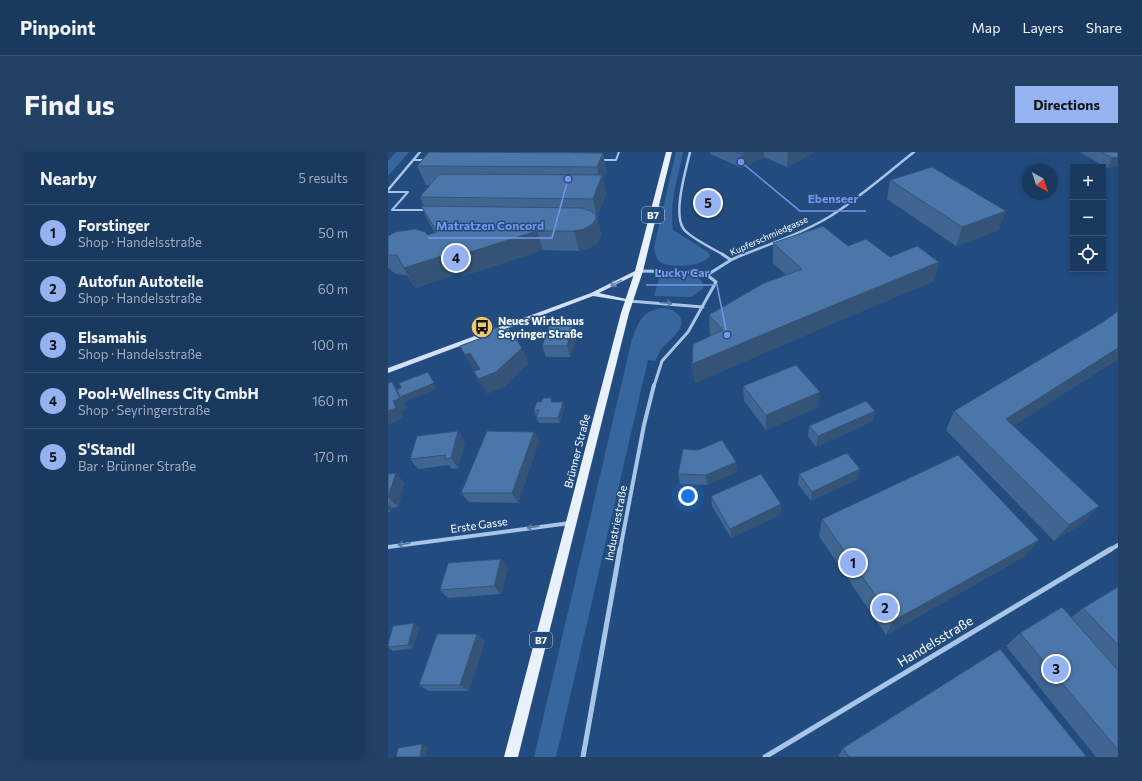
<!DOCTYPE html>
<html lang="en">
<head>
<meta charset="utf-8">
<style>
  :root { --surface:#1a395f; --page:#234065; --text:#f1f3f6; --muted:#9facbd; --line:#385374; --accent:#95b2f1 }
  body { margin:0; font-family:Commissioner,sans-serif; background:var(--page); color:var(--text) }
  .controls { position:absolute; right:12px; top:12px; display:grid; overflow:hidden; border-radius:0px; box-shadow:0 2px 6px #0003 }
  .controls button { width:36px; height:36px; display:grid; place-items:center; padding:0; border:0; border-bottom:1px solid var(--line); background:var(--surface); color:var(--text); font:20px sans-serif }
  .compass { position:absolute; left:634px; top:12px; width:36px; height:36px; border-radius:50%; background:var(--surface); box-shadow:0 2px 6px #0003; rotate:141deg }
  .you { position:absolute; left:300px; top:344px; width:14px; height:14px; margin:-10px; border:3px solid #fff; border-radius:50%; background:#1a73e8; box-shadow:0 0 0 6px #1a73e833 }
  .badge { display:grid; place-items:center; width:26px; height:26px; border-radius:50%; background:var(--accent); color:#111; font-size:13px; font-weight:700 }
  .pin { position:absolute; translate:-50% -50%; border:2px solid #fff; box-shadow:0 1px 4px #0006 }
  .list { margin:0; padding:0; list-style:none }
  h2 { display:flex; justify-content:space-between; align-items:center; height:52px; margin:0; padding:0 16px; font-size:17px }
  h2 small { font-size:13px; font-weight:400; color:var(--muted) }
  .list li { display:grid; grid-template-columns:26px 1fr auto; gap:12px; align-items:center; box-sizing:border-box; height:56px; padding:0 16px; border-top:1px solid var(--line) }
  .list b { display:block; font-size:15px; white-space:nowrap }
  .list p { margin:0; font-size:13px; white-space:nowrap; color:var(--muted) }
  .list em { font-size:13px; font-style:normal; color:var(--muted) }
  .icon { flex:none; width:22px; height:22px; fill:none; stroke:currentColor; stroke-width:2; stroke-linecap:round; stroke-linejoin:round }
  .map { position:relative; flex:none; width:730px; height:605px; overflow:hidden; border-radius:0px }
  header { display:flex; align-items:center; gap:24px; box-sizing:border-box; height:56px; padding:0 20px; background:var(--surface); border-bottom:1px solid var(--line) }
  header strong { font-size:19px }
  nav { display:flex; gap:22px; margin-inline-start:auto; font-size:14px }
  .intro { display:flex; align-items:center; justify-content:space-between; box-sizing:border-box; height:96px; padding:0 24px }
  h1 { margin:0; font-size:28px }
  .button { padding:10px 18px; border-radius:0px; background:var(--accent); color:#111; font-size:14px; font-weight:700 }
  main { display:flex; gap:24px; padding:0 24px }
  aside { flex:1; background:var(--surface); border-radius:0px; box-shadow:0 2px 6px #0003 }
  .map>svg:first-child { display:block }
</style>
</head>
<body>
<header>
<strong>Pinpoint</strong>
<nav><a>Map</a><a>Layers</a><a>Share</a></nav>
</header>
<div class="intro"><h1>Find us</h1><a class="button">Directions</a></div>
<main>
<aside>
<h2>Nearby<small>5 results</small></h2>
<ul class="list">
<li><span class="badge">1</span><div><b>Forstinger</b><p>Shop · Handelsstraße</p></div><em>50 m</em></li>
<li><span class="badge">2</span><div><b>Autofun Autoteile</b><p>Shop · Handelsstraße</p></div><em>60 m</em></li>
<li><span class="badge">3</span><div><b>Elsamahis</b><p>Shop · Handelsstraße</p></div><em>100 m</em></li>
<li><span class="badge">4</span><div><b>Pool+Wellness City GmbH</b><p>Shop · Seyringerstraße</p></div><em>160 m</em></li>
<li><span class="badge">5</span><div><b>S'Standl</b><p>Bar · Brünner Straße</p></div><em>170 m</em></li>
</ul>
</aside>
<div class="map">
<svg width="730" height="605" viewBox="0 0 730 605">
  <rect width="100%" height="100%" fill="#224c7f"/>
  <path fill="#36669d" d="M 8,0 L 21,0 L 0,24 L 0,9 Z
    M 288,0 L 295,0 C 290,25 281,52 285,78 L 320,100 L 322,103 C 317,115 284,116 274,111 C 268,108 267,101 266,95 Z
    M 272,123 C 283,123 319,118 315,137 L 303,145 L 266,144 Z
    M 273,156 C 285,156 299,164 291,178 C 286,185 279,191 273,197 C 271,201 269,205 267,209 L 260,208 L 168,605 L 146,605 L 244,187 C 251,169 254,160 273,156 Z"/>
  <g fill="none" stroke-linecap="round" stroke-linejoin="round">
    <path stroke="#a8c5e7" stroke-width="2" d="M 26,8 L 38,8
      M 214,8 L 228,8 L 231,0
      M 0,40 L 20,40 L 4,58 L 38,58"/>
    <path stroke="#a8c5e7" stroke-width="2.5" d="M 302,0 C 298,18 285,60 295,76 C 299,84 327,98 336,103
      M 0,38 L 32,0
      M 354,103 C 383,92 414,81 441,65 C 471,46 498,22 526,0"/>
    <path stroke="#a8c5e7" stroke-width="3" d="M 334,102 L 343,108
      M 251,119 L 306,120 L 319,123 L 328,130 L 300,180 L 274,209 L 266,234
      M 319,123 L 343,108 L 356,102
      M 241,149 L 315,155"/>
    <path stroke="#a8c5e7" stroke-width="4" d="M 0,395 L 182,371
      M 232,398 L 256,273 L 266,233
      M 722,398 L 730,393"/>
    <path stroke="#a8c5e7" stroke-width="5" d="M 195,605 L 232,397
      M 377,605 L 723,397"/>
    <path fill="#d2e2f6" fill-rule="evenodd" d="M 251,117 L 254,119 L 253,120 L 211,141 L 243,148 L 243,150 L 205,144 L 0,221 L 0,216 L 203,141 Z"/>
    <path fill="#e9f1fd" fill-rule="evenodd" d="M 278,0 L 284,0 L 255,119 L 241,161 L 130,605 L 116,605 L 233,161 L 247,119 Z"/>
  </g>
  <path fill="#406591" d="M 76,0 L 185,0 L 184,1 L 215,1 L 218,19 L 215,27 L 218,42 L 209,66 L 213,82 L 212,86 L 208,92 L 201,96 L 191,99 L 155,98 L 75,124 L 73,121 L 27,136 L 19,123 L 8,122 L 0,116 L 0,84 L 40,83 L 47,80 L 42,73 L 33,54 L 36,54 L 32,45 L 42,33 L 38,33 L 29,14 Z
    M 322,0 L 425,0 L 425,1 L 399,15 L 376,5 L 354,16 L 322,2 Z
    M 692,0 L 728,0 L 730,13 L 719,16 Z
    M 502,28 L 611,78 L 568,94 L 499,47 Z
    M 334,43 L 334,48 L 329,57 L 311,55 L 311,50 Z
    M 385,91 L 460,94 L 502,105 L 551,110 L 546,129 L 450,169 L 307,231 L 304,212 L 323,184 L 322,183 L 321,163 L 398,123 L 385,111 Z
    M 189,184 L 182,205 L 158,205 L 154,194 Z
    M 730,207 L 625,274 L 711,354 L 695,371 L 666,389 L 558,278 L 566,259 Z
    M 355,234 L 430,255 L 378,278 L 356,249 Z
    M 166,250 L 177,255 L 172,271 L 151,271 L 148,266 L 149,264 L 148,264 L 146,258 Z
    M 487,259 L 485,269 L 428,295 L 420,284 L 421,274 Z
    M 146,280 L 151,290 L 130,351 L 81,350 L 73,341 Z
    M 77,290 L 70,316 L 64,317 L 61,313 L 30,317 L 22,307 Z
    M 349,320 L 319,333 L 292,332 L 290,322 Z
    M 8,321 L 16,331 L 10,355 L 3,356 L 2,360 L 0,360 L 0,322 Z
    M 411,322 L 470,327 L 423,349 L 410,332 Z
    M 323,344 L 393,352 L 393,362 L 343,386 L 324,354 Z
    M 434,367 L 637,404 L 498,483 L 431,384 Z
    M 113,407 L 120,416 L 113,442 L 60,446 L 52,438 Z
    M 730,435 L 730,605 L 708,605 L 618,494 L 632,481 L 683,466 L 695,456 Z
    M 31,475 L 25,496 L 5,499 L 0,496 L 0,492 Z
    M 89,482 L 97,489 L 81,539 L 41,539 L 31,533 Z
    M 455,596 L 697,605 L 451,605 L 450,604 Z"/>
  <path fill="#345376" d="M 358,0 L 376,0 L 376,5 L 354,16 L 354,2 Z
    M 400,0 L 425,0 L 425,1 L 399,15 Z
    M 215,1 L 218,19 L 215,27 L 218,42 L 209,66 L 205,47 L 212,29 L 209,15 Z
    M 730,5 L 730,13 L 719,16 L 724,6 Z
    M 334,43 L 334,48 L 329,57 L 328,52 Z
    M 618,59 L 611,78 L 568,94 L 574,75 Z
    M 208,63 L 213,82 L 212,86 L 208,92 L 201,96 L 191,99 L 186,79 Z
    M 149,79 L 155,98 L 75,124 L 66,105 Z
    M 63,101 L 73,121 L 27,136 L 16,116 Z
    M 551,110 L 546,129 L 450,169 L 307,231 L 304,212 L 453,150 Z
    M 185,174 L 189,184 L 182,205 L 179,194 Z
    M 134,196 L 141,211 L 116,235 L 99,242 L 90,227 Z
    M 730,196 L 730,207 L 607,286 L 618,267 Z
    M 82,201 L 91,216 L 86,219 L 77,203 Z
    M 40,220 L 49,237 L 16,250 L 19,257 L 13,260 L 16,266 L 0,273 L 0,259 L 5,249 L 4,230 L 12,240 Z
    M 432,240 L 430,255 L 378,278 L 378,263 Z
    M 175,250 L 177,255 L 172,271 L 170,266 Z
    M 487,259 L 485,269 L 428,295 L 430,284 Z
    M 70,279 L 77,290 L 70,316 L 63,306 Z
    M 146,280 L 151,290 L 130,351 L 124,341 Z
    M 348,310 L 349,320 L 319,333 L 318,323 Z
    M 472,317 L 470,327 L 423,349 L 424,340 Z
    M 8,321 L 16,331 L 10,355 L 0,345 Z
    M 0,352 L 3,356 L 2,360 L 0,357 Z
    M 393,352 L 393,362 L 343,386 L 342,377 Z
    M 711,354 L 695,371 L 666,389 L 681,373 Z
    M 651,388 L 637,404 L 498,483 L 505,469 Z
    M 113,407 L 120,416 L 113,442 L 106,434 Z
    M 26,471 L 31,475 L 25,496 L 20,493 Z
    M 89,482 L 97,489 L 81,539 L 72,533 Z
    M 34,592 L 40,594 L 38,605 L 32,605 Z"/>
  <path fill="#4b76a9" stroke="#345376" d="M 41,0 L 215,1 L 209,15 L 29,14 Z
    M 349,0 L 358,0 L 354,2 Z
    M 713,0 L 728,0 L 730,1 L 730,5 L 724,6 Z
    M 544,15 L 618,59 L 574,75 L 502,28 Z
    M 51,22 L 214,23 L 205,47 L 32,45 Z
    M 316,41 L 334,43 L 328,52 L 311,50 Z
    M 33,54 L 194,56 L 203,59 L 208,63 L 208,67 L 203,73 L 196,77 L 186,79 L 149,79 L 66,105 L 63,101 L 16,116 L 9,103 L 0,103 L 0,84 L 7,80 L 27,77 L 37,80 L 40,83 L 49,80 Z
    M 435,74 L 460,94 L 478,87 L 502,105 L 529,94 L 551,110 L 453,150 L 304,212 L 305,192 L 335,178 L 321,163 L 374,132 L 414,117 L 385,91 Z
    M 730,159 L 730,196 L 618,267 L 711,354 L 681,373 L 566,259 L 715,170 Z
    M 161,174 L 185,174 L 179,194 L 154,194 Z
    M 110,175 L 113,179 L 121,176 L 134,196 L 108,220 L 90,227 L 86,219 L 92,217 L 82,201 L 77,203 L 72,194 L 96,185 L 93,181 Z
    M 408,213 L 432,240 L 378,263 L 355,234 Z
    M 40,220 L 46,231 L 12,245 L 9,238 L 13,236 L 11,231 Z
    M 4,230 L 12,246 L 5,249 L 8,256 L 0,259 L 0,231 Z
    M 155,246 L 164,246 L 163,250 L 175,250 L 170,266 L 148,266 L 151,258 L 146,258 L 149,250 L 153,250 Z
    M 478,249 L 487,259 L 430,284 L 421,274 Z
    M 70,279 L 63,306 L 57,307 L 58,303 L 22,307 L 29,284 Z
    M 99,279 L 146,280 L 124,341 L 73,341 Z
    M 334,288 L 348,310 L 318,323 L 290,322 L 295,297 L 310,298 Z
    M 459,301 L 472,317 L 424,340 L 411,322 Z
    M 570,303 L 651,388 L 505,469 L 434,367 Z
    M 8,321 L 0,345 L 0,322 Z
    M 373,322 L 393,352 L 342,377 L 323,344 Z
    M 113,407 L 106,434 L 52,438 L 60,411 Z
    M 730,435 L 730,493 L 695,456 Z
    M 674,455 L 730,518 L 730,598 L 632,481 Z
    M 26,471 L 20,493 L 0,495 L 0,492 L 5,474 Z
    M 49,482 L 89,482 L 72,533 L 31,533 Z
    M 612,497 L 698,604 L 697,605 L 461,605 L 455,596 Z
    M 34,592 L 32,605 L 8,605 L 10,596 Z"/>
  <defs><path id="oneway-shaft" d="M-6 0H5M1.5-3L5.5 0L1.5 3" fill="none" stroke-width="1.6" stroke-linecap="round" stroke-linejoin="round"/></defs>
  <use stroke="#6888af" href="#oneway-shaft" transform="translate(228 131) rotate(154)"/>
  <g stroke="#5176a3">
    <use href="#oneway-shaft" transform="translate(278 151) rotate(5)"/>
    <use href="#oneway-shaft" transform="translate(145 375) rotate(172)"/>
    <use href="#oneway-shaft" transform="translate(16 392) rotate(172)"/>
  </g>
  <defs>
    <g id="bus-disc" transform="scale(1.15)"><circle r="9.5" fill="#f2c96a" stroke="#224c7f"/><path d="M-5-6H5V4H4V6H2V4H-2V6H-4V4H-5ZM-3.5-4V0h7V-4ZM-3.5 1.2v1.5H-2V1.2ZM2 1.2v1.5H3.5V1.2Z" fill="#111"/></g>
  </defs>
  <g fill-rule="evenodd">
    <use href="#bus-disc" x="94" y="175"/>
  </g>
  <g text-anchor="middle" stroke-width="3" stroke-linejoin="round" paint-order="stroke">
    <g font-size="9" fill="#fff" stroke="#224c7f">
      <text transform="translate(381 84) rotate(-24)" y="3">Kupferschmiedgasse</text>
    </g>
    <g fill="#224c7f" stroke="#bdc9d9" stroke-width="1">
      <rect x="254" y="55" width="22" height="16" rx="3"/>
      <rect x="142" y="480" width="22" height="16" rx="3"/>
    </g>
    <g font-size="10" font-weight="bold" fill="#fff">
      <text x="265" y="67">B7</text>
      <text x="153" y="492">B7</text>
    </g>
    <g font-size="11" font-weight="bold" fill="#fff" stroke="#224c7f" text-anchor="start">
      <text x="110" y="173">Neues Wirtshaus<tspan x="110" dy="13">Seyringer Straße</tspan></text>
    </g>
    <g font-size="11" fill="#fff" stroke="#224c7f">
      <text transform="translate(189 299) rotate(-76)" y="4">Brünner Straße</text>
      <text transform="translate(228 371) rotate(-79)" y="4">Industriestraße</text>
      <text transform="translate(91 373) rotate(-8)" y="4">Erste Gasse</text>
    </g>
    <g font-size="13" fill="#fff" stroke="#224c7f">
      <text transform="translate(547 489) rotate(-31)" y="5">Handelsstraße</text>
    </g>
  </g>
  <path fill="none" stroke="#7795e8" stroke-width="1.5" d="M353 10L412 59H478M180 27L164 86H40M339 183L329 133H258"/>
  <g fill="#7795e8" stroke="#224c7f" stroke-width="1.5">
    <circle cx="353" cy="10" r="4"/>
    <circle cx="180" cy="27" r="4"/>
    <circle cx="339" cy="183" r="4"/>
  </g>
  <g font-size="12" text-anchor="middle" font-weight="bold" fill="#7795e8" stroke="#224c7f" stroke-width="3" stroke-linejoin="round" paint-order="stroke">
    <text x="445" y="51">Ebenseer</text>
    <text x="102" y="78">Matratzen Concord</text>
    <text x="294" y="125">Lucky Car</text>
  </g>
</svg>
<div class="controls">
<button>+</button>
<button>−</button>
<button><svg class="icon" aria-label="locate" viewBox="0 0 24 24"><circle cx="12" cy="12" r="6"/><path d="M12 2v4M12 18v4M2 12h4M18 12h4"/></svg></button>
</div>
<svg class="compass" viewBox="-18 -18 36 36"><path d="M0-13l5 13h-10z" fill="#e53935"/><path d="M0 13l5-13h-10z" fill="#9facbd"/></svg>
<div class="you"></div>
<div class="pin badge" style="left:465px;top:411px">1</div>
<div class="pin badge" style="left:497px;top:456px">2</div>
<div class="pin badge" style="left:668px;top:517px">3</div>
<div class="pin badge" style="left:68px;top:106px">4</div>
<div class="pin badge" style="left:320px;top:51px">5</div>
</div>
</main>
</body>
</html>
